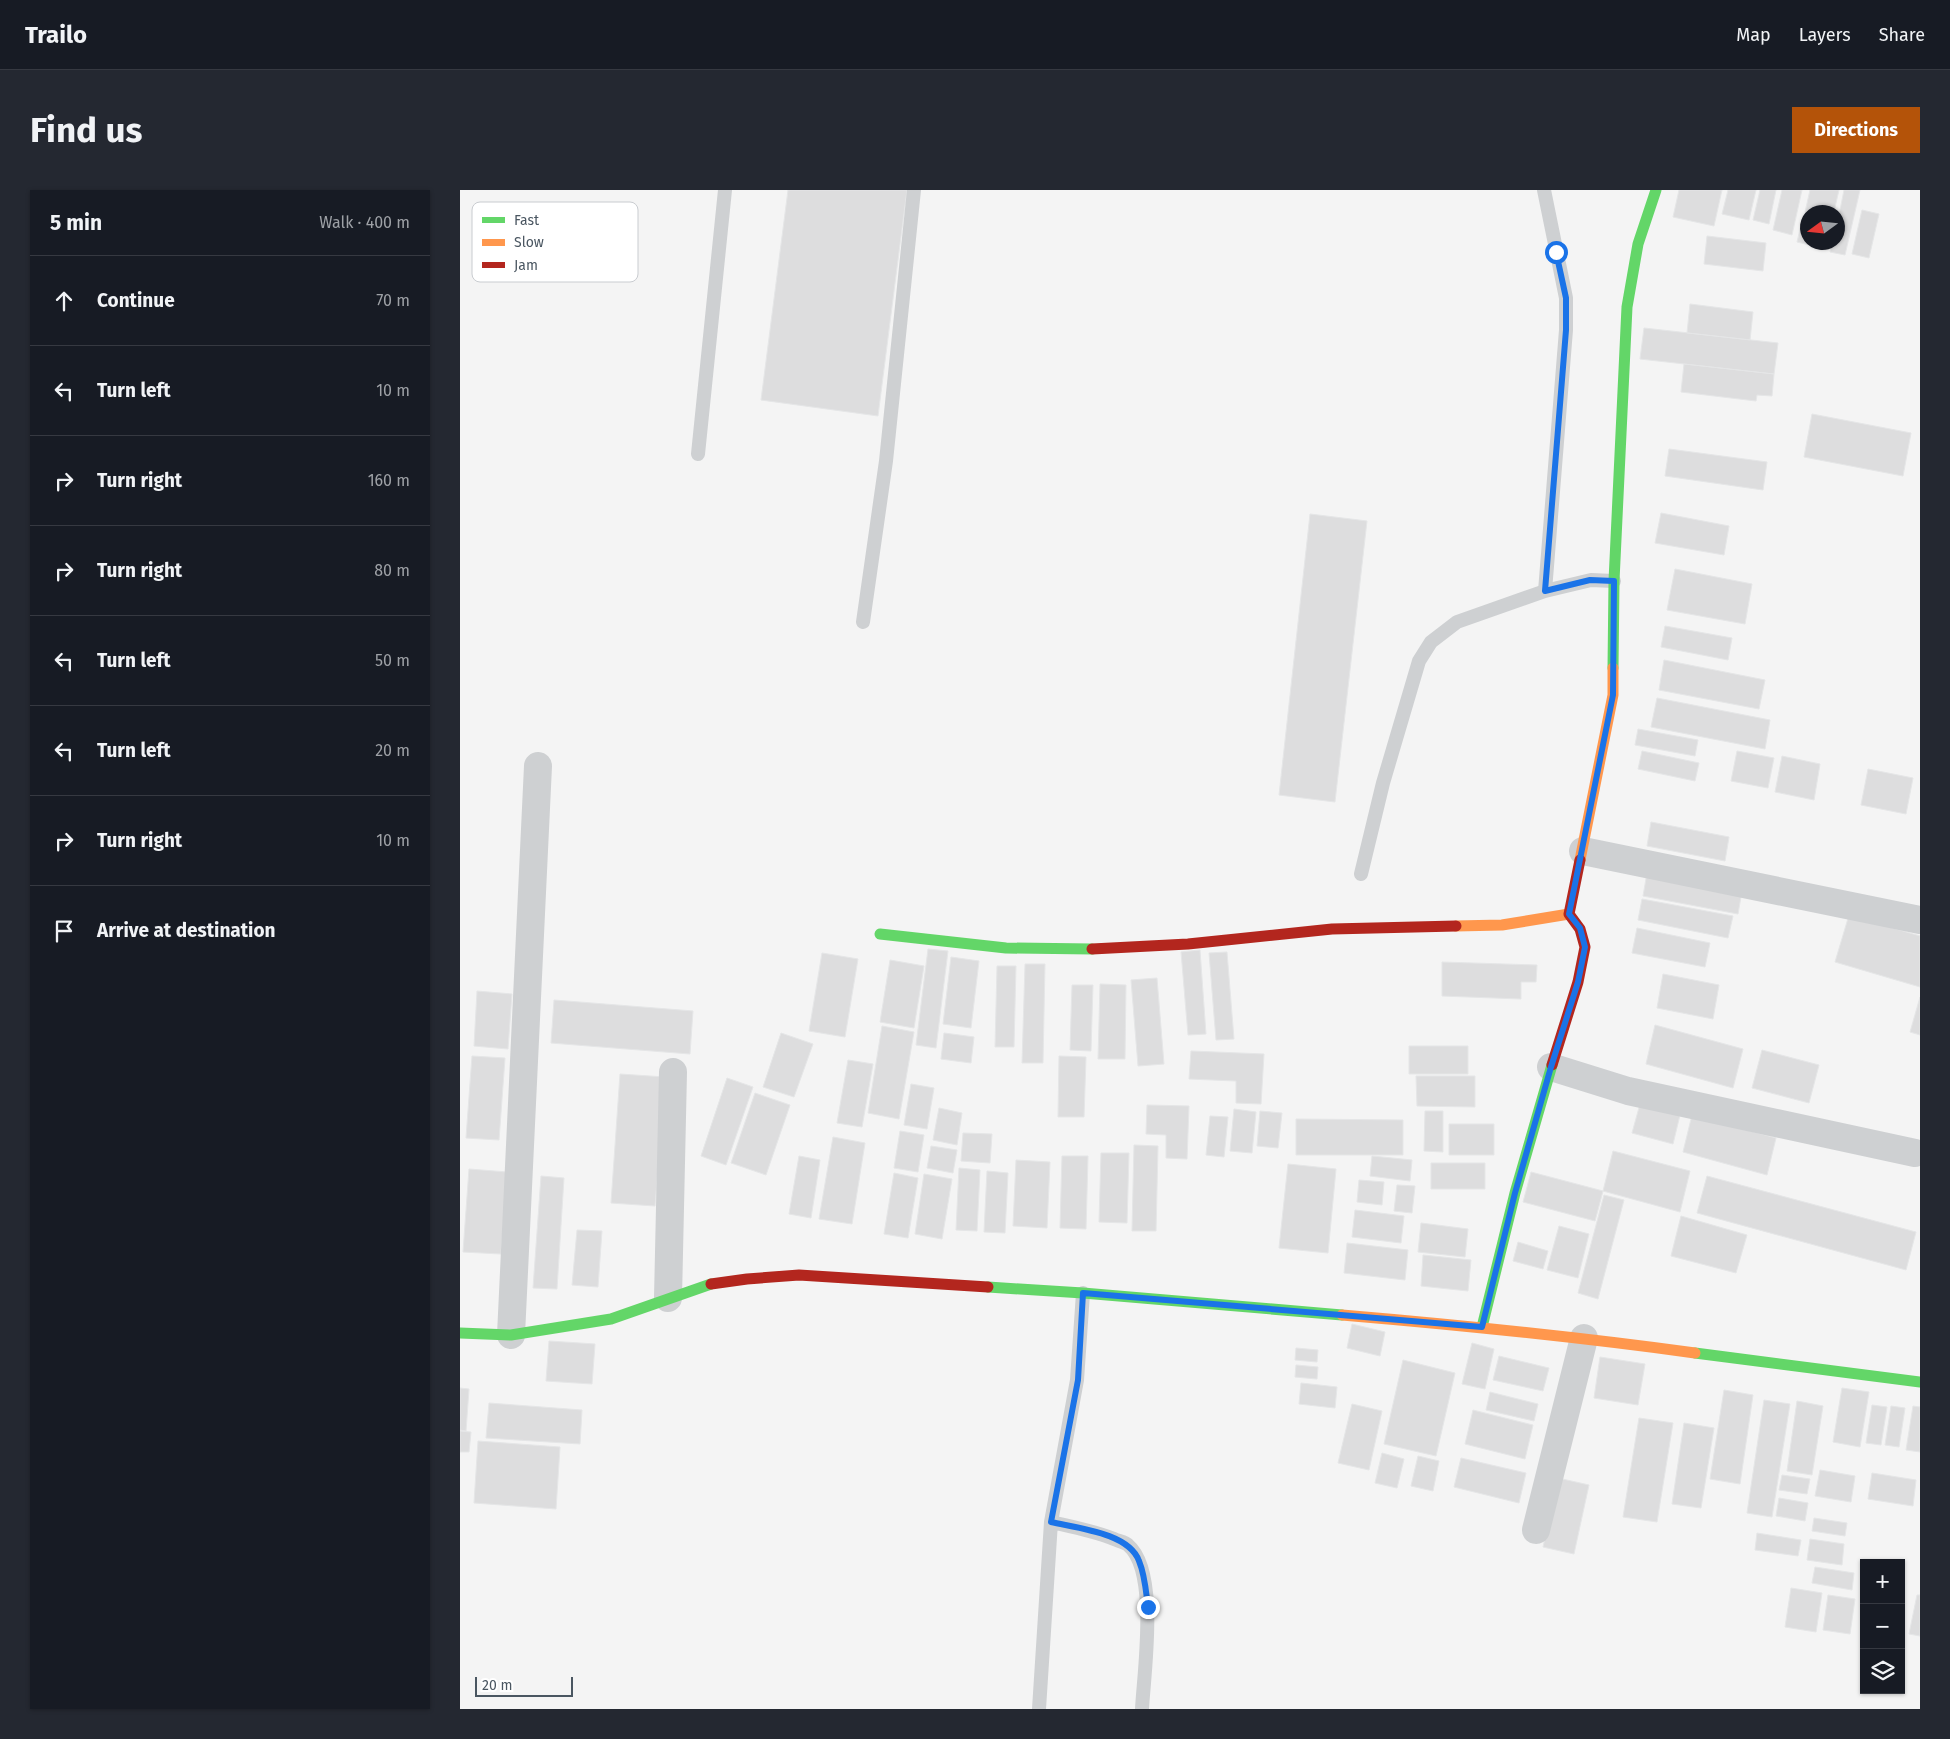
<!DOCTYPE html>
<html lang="en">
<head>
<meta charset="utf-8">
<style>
  :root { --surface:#171b24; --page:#242831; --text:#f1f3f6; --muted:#9ea1a6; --line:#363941; --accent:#b45309 }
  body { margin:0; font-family:"Fira Sans",sans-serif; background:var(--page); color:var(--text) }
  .controls { position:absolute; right:15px; bottom:15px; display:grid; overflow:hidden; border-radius:0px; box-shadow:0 1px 4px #0004 }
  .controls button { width:45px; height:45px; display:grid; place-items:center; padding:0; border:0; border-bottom:1px solid var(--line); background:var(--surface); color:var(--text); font:25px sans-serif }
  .compass { position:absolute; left:1340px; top:15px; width:45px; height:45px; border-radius:50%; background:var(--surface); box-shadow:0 1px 4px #0004; rotate:255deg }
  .scale { position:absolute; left:15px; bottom:12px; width:98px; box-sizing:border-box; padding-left:5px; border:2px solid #4a5661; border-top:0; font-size:14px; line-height:18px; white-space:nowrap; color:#4a5661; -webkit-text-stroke:4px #fff; paint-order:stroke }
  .stop { position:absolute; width:15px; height:15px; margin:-11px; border:4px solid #1a73e8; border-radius:50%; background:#fff }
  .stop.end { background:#1a73e8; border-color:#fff; box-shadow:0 1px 5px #0008 }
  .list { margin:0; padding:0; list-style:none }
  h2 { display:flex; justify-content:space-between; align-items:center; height:65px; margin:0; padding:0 20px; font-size:21px }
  h2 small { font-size:16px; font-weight:400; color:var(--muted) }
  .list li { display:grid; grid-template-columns:32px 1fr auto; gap:15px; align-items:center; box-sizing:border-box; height:90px; padding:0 20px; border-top:1px solid var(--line) }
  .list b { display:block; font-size:19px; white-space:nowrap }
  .list em { font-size:16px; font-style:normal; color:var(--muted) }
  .icon { flex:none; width:28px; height:28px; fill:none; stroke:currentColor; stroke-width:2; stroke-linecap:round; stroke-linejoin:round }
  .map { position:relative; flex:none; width:1460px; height:1519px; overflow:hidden; border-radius:0px }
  header { display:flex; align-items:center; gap:30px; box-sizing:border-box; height:70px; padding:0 25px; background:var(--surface); border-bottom:1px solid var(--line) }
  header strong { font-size:24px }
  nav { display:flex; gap:28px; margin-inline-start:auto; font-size:18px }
  .intro { display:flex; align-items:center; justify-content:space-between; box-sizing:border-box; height:120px; padding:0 30px }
  h1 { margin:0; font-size:35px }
  .button { padding:12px 22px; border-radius:0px; background:var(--accent); color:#fff; font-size:18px; font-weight:700 }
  main { display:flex; gap:30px; padding:0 30px }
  aside { flex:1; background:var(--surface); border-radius:0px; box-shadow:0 1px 4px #0004 }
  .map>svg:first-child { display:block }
</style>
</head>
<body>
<header>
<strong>Trailo</strong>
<nav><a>Map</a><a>Layers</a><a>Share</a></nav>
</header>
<div class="intro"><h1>Find us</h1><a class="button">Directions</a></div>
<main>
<aside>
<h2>5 min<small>Walk · 400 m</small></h2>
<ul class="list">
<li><svg class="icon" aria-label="ahead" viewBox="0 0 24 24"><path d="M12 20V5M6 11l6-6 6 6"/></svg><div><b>Continue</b></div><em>70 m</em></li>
<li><svg class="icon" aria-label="left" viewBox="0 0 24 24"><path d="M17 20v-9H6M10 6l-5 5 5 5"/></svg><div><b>Turn left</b></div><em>10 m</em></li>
<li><svg class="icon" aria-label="right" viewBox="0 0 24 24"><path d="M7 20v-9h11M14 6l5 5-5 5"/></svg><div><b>Turn right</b></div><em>160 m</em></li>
<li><svg class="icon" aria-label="right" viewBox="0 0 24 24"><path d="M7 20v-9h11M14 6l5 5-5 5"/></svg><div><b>Turn right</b></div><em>80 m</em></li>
<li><svg class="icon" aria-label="left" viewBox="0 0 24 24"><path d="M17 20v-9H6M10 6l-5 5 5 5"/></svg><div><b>Turn left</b></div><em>50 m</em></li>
<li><svg class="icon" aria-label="left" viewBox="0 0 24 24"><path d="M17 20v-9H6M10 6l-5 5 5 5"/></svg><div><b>Turn left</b></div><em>20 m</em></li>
<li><svg class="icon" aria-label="right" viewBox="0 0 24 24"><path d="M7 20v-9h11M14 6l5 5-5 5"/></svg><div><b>Turn right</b></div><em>10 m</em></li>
<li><svg class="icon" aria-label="arrive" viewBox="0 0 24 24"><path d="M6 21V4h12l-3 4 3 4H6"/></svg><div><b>Arrive at destination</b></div></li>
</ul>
</aside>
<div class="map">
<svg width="1460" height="1519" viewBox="0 0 1460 1519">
  <rect width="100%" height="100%" fill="#f4f4f4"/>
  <path fill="#ddddde" stroke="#e5e6e7" d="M 328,0 L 447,0 L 418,226 L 301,210 Z
    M 1219,0 L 1262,0 L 1254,36 L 1213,27 Z
    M 1268,0 L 1296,0 L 1289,30 L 1262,24 Z
    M 1300,0 L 1316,0 L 1309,34 L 1293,30 Z
    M 1322,0 L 1342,0 L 1332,45 L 1313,40 Z
    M 1350,0 L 1379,0 L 1374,22 L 1345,22 Z
    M 1384,0 L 1400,0 L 1385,65 L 1370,62 L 1372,52 L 1378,52 L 1378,30 Z
    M 1402,20 L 1419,24 L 1409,68 L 1392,64 Z
    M 1343,27 L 1348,28 L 1348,52 L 1363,52 L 1362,58 L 1337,52 Z
    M 1247,46 L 1306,53 L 1303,81 L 1244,74 Z
    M 1230,114 L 1293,122 L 1290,150 L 1227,143 Z
    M 1184,138 L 1318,153 L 1314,184 L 1180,169 Z
    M 1224,174 L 1314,184 L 1312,206 L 1297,205 L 1296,211 L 1221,202 Z
    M 1352,224 L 1451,243 L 1443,286 L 1344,267 Z
    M 1209,259 L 1307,272 L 1303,300 L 1205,286 Z
    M 1201,323 L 1269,336 L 1264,365 L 1195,353 Z
    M 850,324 L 907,331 L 875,612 L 819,605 Z
    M 1215,379 L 1292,394 L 1285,434 L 1207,420 Z
    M 1205,436 L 1272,448 L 1268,470 L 1201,457 Z
    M 1204,470 L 1305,490 L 1299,519 L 1199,500 Z
    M 1197,508 L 1310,530 L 1305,559 L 1191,537 Z
    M 1178,539 L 1238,550 L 1235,566 L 1175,555 Z
    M 1182,561 L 1239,573 L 1235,591 L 1178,579 Z
    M 1277,561 L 1314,568 L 1308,598 L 1271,591 Z
    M 1322,566 L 1360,574 L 1354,610 L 1315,602 Z
    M 1408,579 L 1453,588 L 1446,624 L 1401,615 Z
    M 1191,632 L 1269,647 L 1265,671 L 1187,656 Z
    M 1187,683 L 1282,701 L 1278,724 L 1183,706 Z
    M 1182,709 L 1273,726 L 1268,748 L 1178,730 Z
    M 1389,725 L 1460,746 L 1460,797 L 1375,772 Z
    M 1177,738 L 1250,753 L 1245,777 L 1172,763 Z
    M 468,759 L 488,761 L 476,858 L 456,855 Z
    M 740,760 L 746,844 L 728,845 L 721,762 Z
    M 767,762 L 774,849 L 756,850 L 749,763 Z
    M 362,763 L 398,769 L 385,847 L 349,841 Z
    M 491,767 L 519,771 L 511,838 L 483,834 Z
    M 430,770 L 464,776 L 454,838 L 420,832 Z
    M 982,772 L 1077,775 L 1076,792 L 1061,792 L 1061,809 L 982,806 Z
    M 565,774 L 585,774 L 583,873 L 562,873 Z
    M 537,776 L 556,776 L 554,857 L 535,857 Z
    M 1203,784 L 1259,795 L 1253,829 L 1197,818 Z
    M 697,788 L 704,874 L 678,876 L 671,790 Z
    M 640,794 L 666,795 L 665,869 L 638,869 Z
    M 612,795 L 633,795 L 631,861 L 610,860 Z
    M 17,801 L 52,804 L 48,859 L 14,856 Z
    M 1460,807 L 1460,845 L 1450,842 Z
    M 94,810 L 233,821 L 230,864 L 91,853 Z
    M 1195,835 L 1283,859 L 1273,898 L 1186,874 Z
    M 422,836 L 454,842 L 439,929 L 408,923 Z
    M 321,843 L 353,854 L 334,907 L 303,897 Z
    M 484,843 L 514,847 L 511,873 L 481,869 Z
    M 949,856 L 1008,856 L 1008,884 L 949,884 Z
    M 1302,860 L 1359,875 L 1349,913 L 1292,898 Z
    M 731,861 L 804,864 L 801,914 L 776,913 L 776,891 L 729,889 Z
    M 12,866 L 45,868 L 39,950 L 6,948 Z
    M 599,866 L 626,867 L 624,927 L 598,927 Z
    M 388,870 L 413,874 L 402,937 L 377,933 Z
    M 160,884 L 205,887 L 195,1016 L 151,1013 Z
    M 956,886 L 1015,886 L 1015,917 L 957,916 Z
    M 267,888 L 293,897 L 266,975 L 241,966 Z
    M 451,894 L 474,898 L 467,939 L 444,935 Z
    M 295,903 L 330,915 L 306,985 L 271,973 Z
    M 1180,914 L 1220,925 L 1213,954 L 1172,943 Z
    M 687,915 L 729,916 L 727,969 L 706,968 L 706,945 L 686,944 Z
    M 479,918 L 502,923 L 497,955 L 473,950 Z
    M 774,919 L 796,922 L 792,963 L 770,961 Z
    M 800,921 L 822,923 L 818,958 L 797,956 Z
    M 965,921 L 983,921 L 983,962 L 964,961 Z
    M 1232,925 L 1316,948 L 1307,985 L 1223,962 Z
    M 750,926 L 768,927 L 764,967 L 746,965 Z
    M 836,929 L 943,930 L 943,965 L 836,965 Z
    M 989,934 L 1034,934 L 1034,965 L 989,965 Z
    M 440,941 L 464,945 L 458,982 L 434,978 Z
    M 503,943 L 532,944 L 530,973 L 501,971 Z
    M 373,947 L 405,953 L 392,1034 L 359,1029 Z
    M 674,955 L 698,956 L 696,1041 L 672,1041 Z
    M 471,956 L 497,960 L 493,983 L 467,978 Z
    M 1153,961 L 1230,981 L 1220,1022 L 1143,1001 Z
    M 641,963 L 669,963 L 667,1033 L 639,1032 Z
    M 339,966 L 360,970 L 351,1028 L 329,1024 Z
    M 602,966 L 628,966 L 626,1039 L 600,1038 Z
    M 912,966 L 952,970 L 950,991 L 910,986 Z
    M 556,970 L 590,972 L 587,1038 L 553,1036 Z
    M 971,973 L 1025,973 L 1025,999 L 971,999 Z
    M 828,974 L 876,979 L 868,1063 L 819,1058 Z
    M 499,978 L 520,980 L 517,1041 L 496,1040 Z
    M 9,979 L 47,982 L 41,1064 L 3,1062 Z
    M 527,981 L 548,983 L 545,1043 L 524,1042 Z
    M 1071,982 L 1143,1001 L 1135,1031 L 1063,1012 Z
    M 434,983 L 458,988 L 448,1048 L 424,1044 Z
    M 464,984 L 492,989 L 482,1049 L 455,1044 Z
    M 81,986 L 104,988 L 97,1099 L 73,1098 Z
    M 1247,986 L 1456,1042 L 1446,1080 L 1237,1023 Z
    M 899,990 L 924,992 L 922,1015 L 897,1012 Z
    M 937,995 L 955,996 L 952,1023 L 934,1021 Z
    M 1144,1005 L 1164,1010 L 1138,1109 L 1118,1103 Z
    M 895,1020 L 944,1026 L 941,1053 L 892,1047 Z
    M 1221,1026 L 1287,1045 L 1276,1083 L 1211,1066 Z
    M 961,1033 L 1008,1039 L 1005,1067 L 958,1062 Z
    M 1099,1036 L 1129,1044 L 1118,1088 L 1087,1080 Z
    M 117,1040 L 142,1041 L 138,1097 L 112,1095 Z
    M 1058,1052 L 1088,1061 L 1083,1079 L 1053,1071 Z
    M 887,1053 L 948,1060 L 945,1090 L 884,1083 Z
    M 963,1065 L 1011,1070 L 1008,1101 L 961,1096 Z
    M 892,1134 L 925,1142 L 920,1166 L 887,1158 Z
    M 89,1151 L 135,1154 L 132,1194 L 86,1191 Z
    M 1012,1153 L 1034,1159 L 1025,1199 L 1002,1194 Z
    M 836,1158 L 858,1160 L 857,1172 L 835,1170 Z
    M 1039,1166 L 1089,1178 L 1083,1201 L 1033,1190 Z
    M 1140,1167 L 1185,1174 L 1178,1215 L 1134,1208 Z
    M 943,1170 L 995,1183 L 976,1266 L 924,1254 Z
    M 836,1175 L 858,1177 L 857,1189 L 835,1187 Z
    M 841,1193 L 877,1197 L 875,1218 L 839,1214 Z
    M 0,1198 L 9,1199 L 6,1241 L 0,1240 Z
    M 1382,1198 L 1409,1202 L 1400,1257 L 1373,1252 Z
    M 1264,1200 L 1293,1205 L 1280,1294 L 1250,1289 Z
    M 1030,1202 L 1078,1214 L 1074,1231 L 1026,1220 Z
    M 1304,1210 L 1330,1214 L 1312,1327 L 1287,1323 Z
    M 1337,1211 L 1363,1216 L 1352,1285 L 1327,1281 Z
    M 29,1213 L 122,1220 L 120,1254 L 26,1248 Z
    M 892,1214 L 922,1221 L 909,1280 L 878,1273 Z
    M 1412,1215 L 1427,1217 L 1421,1255 L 1406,1253 Z
    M 1431,1216 L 1445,1218 L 1439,1257 L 1425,1255 Z
    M 1453,1216 L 1460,1217 L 1460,1262 L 1446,1260 Z
    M 1013,1220 L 1073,1235 L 1065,1269 L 1005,1254 Z
    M 1179,1228 L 1213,1233 L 1197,1332 L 1163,1327 Z
    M 1224,1233 L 1254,1238 L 1241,1318 L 1212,1314 Z
    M 0,1241 L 11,1242 L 9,1262 L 0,1262 Z
    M 18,1251 L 100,1257 L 96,1319 L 14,1313 Z
    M 922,1263 L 944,1269 L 937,1298 L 915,1293 Z
    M 958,1266 L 979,1271 L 973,1301 L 951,1296 Z
    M 1001,1268 L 1066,1283 L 1059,1313 L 994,1297 Z
    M 1360,1280 L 1395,1286 L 1391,1312 L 1355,1306 Z
    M 1412,1283 L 1456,1290 L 1453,1316 L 1408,1309 Z
    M 1322,1285 L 1350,1289 L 1347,1304 L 1319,1300 Z
    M 1098,1288 L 1129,1295 L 1114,1364 L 1083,1357 Z
    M 1319,1308 L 1348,1313 L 1345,1331 L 1316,1326 Z
    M 1354,1328 L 1387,1333 L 1385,1346 L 1352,1341 Z
    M 1297,1343 L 1341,1350 L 1338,1366 L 1295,1360 Z
    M 1350,1349 L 1384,1354 L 1382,1375 L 1347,1370 Z
    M 1355,1377 L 1394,1383 L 1392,1400 L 1352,1393 Z
    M 1331,1398 L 1362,1403 L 1356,1442 L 1325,1437 Z
    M 1368,1405 L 1395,1409 L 1390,1444 L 1363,1440 Z
    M 1457,1405 L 1460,1405 L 1460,1446 L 1449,1444 Z"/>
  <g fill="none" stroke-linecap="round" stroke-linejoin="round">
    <path stroke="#ced0d2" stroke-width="14" d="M 1084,0 L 1106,108 L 1106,140 L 1085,401
      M 238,264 L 265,0
      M 403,432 L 426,271 L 454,0
      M 901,684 L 923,593 L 959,471 L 971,452 L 997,432 L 1085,401 L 1131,390 L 1154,391
      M 591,1332 C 613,1337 634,1341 654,1349 C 658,1351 665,1352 668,1355 C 699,1381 684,1481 682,1519
      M 579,1519 L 591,1332 L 617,1190 L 623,1103"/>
    <path stroke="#ced0d2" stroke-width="28" d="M 1123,661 L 1460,730
      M 1091,877 L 1168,901 L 1455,963
      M 208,1108 L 213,882
      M 51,1145 L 78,576
      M 1076,1340 L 1124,1148"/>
    <path stroke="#63d668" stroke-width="11" d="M 1153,478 L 1154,391 L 1167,117 L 1178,54 L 1196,0
      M 420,744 L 546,758 L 632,759
      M 528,1097 L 623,1103 L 882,1125
      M 1022,1137 L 1055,1003 L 1092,875
      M 0,1143 L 51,1145 L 151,1129 L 251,1094
      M 1235,1163 L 1460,1192"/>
    <path stroke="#ff974d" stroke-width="11" d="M 1120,670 L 1153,505 L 1153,478
      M 996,736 L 1042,735 L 1109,724
      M 882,1125 C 1000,1135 1118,1147 1235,1163"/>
    <path stroke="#b3261e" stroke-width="11" d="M 632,759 L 728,754 L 872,739 L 996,736
      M 1092,875 L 1118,792 L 1125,757 L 1120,739 L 1109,724 L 1120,670
      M 251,1094 L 287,1089 L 339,1085 L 528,1097"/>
  </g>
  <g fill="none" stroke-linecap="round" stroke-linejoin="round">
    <path stroke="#1a73e8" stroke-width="6" d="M 688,1417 C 686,1402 685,1385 679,1371 C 669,1343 617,1338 591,1332 L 618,1190 L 623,1103 L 1022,1137 L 1055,1003 L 1091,877 L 1118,792 L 1125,757 L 1120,738 L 1109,724 L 1153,505 L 1154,391 L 1130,390 L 1085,401 L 1106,140 L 1106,108 L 1096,62"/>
  </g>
  <rect x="12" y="12" width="166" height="80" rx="8" fill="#fff" stroke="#c9ccd0" stroke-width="1"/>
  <rect x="22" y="27" width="23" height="6" fill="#63d668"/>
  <rect x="22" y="49" width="23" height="7" fill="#ff974d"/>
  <rect x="22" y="72" width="23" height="6" fill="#b3261e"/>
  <g font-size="14" fill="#4a5661">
    <text x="54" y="35">Fast</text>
    <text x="54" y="57">Slow</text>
    <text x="54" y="80">Jam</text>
  </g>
</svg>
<div class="controls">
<button>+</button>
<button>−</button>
<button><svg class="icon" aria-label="layers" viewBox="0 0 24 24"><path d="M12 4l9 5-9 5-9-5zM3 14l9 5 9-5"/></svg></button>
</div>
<svg class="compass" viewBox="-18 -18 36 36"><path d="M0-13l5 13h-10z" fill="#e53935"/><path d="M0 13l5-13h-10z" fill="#9ea1a6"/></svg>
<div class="scale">20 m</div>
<div class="stop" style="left:1096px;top:62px"></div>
<div class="stop end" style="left:688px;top:1417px"></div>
</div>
</main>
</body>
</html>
